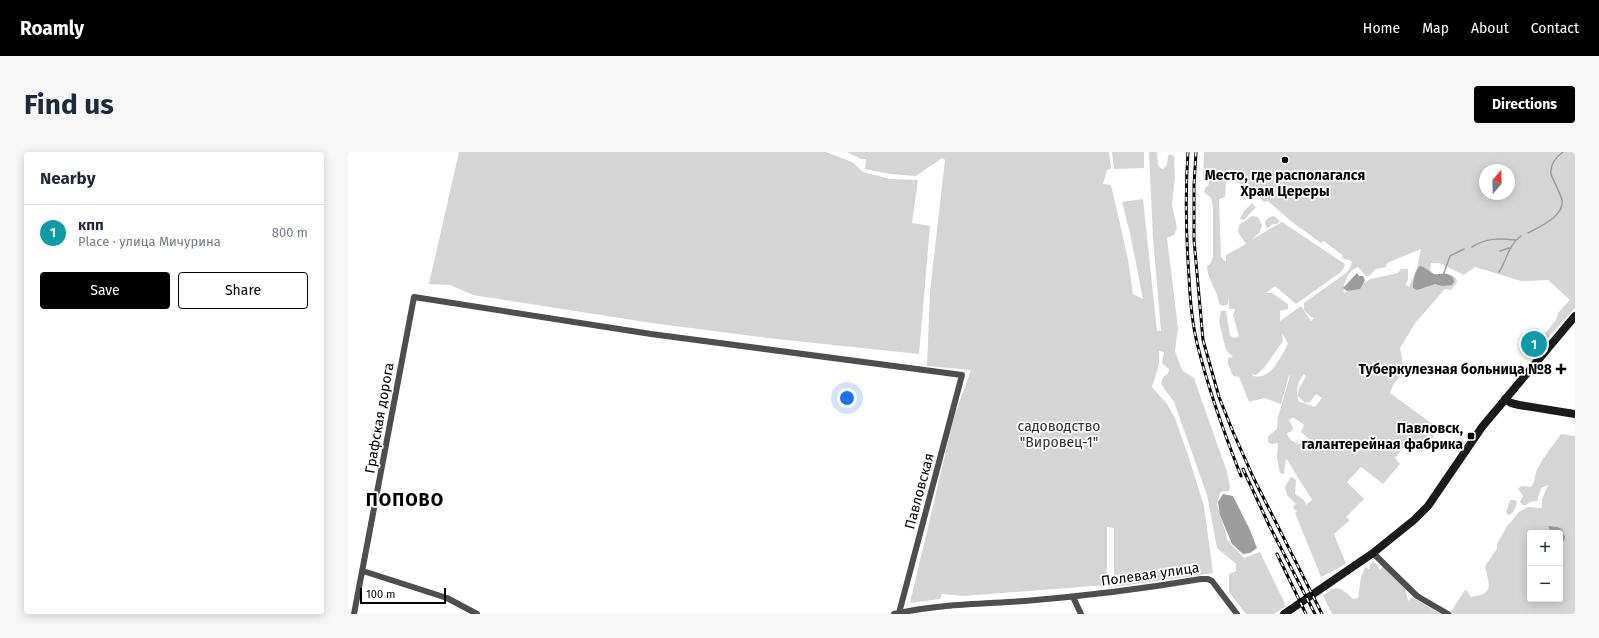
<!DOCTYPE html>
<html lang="en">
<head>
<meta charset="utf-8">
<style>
  :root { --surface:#fff; --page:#f6f6f7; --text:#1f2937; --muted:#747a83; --line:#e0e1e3; --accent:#000 }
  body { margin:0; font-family:"Fira Sans",sans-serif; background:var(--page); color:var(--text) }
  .controls { position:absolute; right:12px; bottom:12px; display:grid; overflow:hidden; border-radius:4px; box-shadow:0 2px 10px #0003 }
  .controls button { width:36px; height:36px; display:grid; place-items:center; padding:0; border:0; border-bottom:1px solid var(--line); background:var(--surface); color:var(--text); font:20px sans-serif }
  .compass { position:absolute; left:1131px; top:12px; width:36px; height:36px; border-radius:50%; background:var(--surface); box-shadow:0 2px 10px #0003; rotate:19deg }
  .scale { position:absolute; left:12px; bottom:10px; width:86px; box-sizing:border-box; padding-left:4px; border:2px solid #000; border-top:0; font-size:11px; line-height:14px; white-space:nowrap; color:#000; -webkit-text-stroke:3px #fff; paint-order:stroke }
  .you { position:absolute; left:499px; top:246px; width:14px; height:14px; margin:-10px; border:3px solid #fff; border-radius:50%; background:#1a73e8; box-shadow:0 0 0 6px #1a73e833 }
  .badge { display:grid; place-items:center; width:26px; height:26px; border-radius:50%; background:var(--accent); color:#fff; font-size:13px; font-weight:700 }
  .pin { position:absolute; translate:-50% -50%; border:2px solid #fff; box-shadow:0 1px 4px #0006 }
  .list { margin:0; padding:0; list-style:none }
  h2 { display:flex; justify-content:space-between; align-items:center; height:52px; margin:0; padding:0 16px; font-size:17px }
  h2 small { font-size:13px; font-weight:400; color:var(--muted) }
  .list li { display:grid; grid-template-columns:26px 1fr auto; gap:12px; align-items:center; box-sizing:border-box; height:56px; padding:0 16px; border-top:1px solid var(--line) }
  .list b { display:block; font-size:15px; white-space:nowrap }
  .list p { margin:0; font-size:13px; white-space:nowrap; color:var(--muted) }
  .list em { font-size:13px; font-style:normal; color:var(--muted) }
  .actions { display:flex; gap:8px; padding:12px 16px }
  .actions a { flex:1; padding:9px 0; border:1px solid var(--accent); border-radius:4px; text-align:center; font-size:14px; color:var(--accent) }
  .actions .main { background:var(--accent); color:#fff }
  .map { position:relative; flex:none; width:1227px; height:462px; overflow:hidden; border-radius:4px }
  header { display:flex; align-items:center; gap:24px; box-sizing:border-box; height:56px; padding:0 20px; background:var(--accent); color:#fff }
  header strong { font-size:19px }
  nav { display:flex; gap:22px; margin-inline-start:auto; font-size:14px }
  .intro { display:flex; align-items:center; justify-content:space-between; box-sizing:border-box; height:96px; padding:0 24px }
  h1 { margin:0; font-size:28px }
  .button { padding:10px 18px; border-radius:4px; background:var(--accent); color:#fff; font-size:14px; font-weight:700 }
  main { display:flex; gap:24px; padding:0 24px }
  aside { flex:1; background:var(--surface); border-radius:4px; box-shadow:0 2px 10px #0003 }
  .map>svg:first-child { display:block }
</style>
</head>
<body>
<header>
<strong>Roamly</strong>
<nav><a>Home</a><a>Map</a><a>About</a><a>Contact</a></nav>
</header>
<div class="intro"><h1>Find us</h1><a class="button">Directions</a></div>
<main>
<aside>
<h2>Nearby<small></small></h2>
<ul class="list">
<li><span class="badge" style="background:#0f9aa8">1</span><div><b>кпп</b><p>Place · улица Мичурина</p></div><em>800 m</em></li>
</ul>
<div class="actions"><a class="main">Save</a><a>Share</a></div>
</aside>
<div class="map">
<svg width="1227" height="462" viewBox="0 0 1227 462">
  <rect width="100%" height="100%" fill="#fff"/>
  <path fill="#d5d5d5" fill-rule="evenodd" d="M 111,0 L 478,0 L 504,10 L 515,20 L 542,27 L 570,28 L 564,71 L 582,74 L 571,202 L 419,186 L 304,171 L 125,143 L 102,133 L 81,132 Z
    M 499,0 L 761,0 L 763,17 L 759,18 L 755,32 L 763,33 L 780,107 L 785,142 L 795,147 L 782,81 L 774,50 L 795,47 L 809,179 L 813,179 L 805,86 L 801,0 L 809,0 L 810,13 L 812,16 L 815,17 L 819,13 L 820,4 L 822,2 L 826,4 L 827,25 L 824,53 L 829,76 L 826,83 L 819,86 L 830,176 L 827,199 L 832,213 L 835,219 L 846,226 L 879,320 L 882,335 L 881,339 L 875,339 L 872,341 L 869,352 L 880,389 L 896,406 L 912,400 L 938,454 L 926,462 L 898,462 L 881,440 L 881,422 L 888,419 L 888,412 L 869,396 L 859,343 L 826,250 L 813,232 L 815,225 L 820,222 L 821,217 L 814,211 L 816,200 L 811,199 L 811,212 L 804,235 L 819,252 L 827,266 L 841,306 L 856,354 L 865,421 L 766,435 L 766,376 L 759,375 L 759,433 L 615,444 L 594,442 L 592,447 L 562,451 L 606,265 L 623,218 L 579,214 L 582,139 L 597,8 L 594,6 L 568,24 L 542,22 L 517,17 L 518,7 L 513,7 Z
    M 764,0 L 796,0 L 796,16 L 766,17 Z
    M 856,0 L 1227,0 L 1227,156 L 1189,198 L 1186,195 L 1208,168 L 1210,161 L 1222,148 L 1200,128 L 1173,129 L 1127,115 L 1116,123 L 1091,111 L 1083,111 L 1082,117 L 1086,124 L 1099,122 L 1108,126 L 1109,130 L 1103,138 L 1097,137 L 1068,170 L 1052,196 L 1055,213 L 1053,223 L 1045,233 L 1042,241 L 1090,276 L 1080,294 L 1074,300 L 1060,290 L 1047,306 L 1052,312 L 1035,332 L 1013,315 L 999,330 L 1016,347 L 998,365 L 1002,368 L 986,382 L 998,412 L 973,425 L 947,361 L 949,359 L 947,358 L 945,355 L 948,352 L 939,343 L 937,335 L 942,326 L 944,325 L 948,328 L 947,342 L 956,348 L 958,353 L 964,348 L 938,306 L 936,322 L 932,321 L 929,306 L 930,291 L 923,292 L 920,290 L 920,284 L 929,277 L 930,265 L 942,224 L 941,223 L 933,252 L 916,246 L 901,250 L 891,225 L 885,224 L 880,212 L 880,206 L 885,205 L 878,198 L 871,170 L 873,159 L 878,159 L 882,184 L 887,186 L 891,184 L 885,163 L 887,157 L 881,157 L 880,141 L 880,152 L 876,154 L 871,152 C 870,138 859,127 859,114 L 863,111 L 865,104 L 865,55 L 863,46 L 856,40 L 857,36 L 860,34 L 861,30 L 855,27 ZM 1137,18 L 1161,18 L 1161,42 L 1137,42 ZM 873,19 L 910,44 L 916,50 L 920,49 L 944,70 L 973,91 L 976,89 L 994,103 L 995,107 L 1001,108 L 1004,110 L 1001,117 L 998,121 L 956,151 L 956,158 L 963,165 L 966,166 L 963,169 L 953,154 L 932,169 L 932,159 L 940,157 L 940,152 L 924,141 L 918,141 L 927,134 L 948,152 L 993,120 L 996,116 L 997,112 L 934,70 L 903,88 L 911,81 L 914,73 L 910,65 L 904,64 L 891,73 L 890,80 L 898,92 L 878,103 L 878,110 L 873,105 L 871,47 L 877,45 L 878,29 L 872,23 ZM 1073,97 L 1069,116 L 1061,135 L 1057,133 L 1060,128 L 1060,117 L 1053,117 L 1050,121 L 1023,127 L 996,141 C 994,133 1001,117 1010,115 L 1018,124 L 1021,124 L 1028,117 L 1038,115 L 1039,111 ZM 934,181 L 940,192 C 932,205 924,228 905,224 L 904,222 L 908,223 L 916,216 L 935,189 ZM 956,222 L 958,224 L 951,236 L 950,244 L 957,251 L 962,250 L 968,242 L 974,246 L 967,255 L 950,249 C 949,237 948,232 956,222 ZM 945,265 L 956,273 L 953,280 L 961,287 L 952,292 C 945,290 941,288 939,281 L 944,279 L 945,276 L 941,268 Z
    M 904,51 L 908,55 L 896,68 L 892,67 L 896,59 Z
    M 926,64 L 932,69 L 929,72 L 925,72 L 920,76 L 917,73 L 917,69 L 922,65 Z
    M 1213,282 L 1227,284 L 1227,462 L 1101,462 L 1117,438 L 1119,439 L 1123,445 C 1147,442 1141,433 1137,414 L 1149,397 L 1149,392 L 1159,374 L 1172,359 L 1180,355 L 1194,356 L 1194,348 L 1200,333 L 1193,336 L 1189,349 L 1182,350 L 1178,353 L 1175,353 L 1172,350 L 1175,344 L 1170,337 L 1173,334 L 1183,335 C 1187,330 1186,326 1188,320 C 1194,306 1205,294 1213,282 ZM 1182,381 L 1212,381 L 1212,447 L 1182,447 Z
    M 1162,348 L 1167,348 L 1169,350 C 1168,355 1166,362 1160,363 L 1158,360 Z
    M 1025,410 L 1029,412 L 1032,418 L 1035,414 L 1057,436 L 1060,449 L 1064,445 L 1093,462 L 984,462 L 975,444 C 989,431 993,436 1005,447 L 1010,446 L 1013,425 L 1017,415 L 1021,417 L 1023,411 Z"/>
  <path fill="#9c9c9c" d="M 1072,114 C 1078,115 1081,120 1086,122 C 1095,123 1097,119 1105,125 L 1106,129 L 1104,133 L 1094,134 L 1087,132 L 1069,138 L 1065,136 C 1065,129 1067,119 1072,114 Z
    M 1009,121 L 1011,124 L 1015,124 L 1017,128 L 1012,137 L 999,139 L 995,136 Z
    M 875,342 L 885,344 L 902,378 L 909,396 L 902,401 L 895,402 L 884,392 L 872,363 L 870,350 Z
    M 1200,374 L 1209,375 L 1214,377 L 1217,385 L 1216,389 L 1212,390 L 1212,381 L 1203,381 Z"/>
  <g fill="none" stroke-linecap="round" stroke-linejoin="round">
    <path stroke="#9c9c9c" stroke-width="1.5" d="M 1180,81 C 1191,75 1217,64 1214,48 C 1213,43 1205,28 1203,22 C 1202,13 1208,5 1215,0
      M 1124,95 C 1138,86 1151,86 1167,88
      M 1152,99 L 1161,96
      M 1151,120 C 1159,108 1160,93 1173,84
      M 1096,121 L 1102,104 L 1116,97"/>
    <path stroke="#4e4e4e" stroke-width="6" d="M 1025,401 L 1069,444 L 1100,462
      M 15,419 L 99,446 L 129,462
      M 725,445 L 733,462
      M 6,462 L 66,145 L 303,182 L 614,223 L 551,461
      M 546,462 C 589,452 633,452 677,449 C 736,444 794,437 853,427 L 860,427 L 864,429 L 889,462"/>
    <path stroke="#1b1b1b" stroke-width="8" d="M 1157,247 L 1163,251 L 1171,253 L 1227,262
      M 936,462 L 1025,401 L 1066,368 L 1080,354 L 1134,275 L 1227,164"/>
    <g stroke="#000" stroke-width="3">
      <path id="rail" d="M 840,0 C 837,42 838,83 841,125 C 842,147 844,170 849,191 C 860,236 876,281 893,324
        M 848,0 L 846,33 L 846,88 L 855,188 L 871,245 L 885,280 L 906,327 L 974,462
        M 895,317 L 921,373 L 967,462
        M 929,402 L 958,462"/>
    </g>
    <use href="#rail" stroke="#fff" stroke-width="1.5" stroke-dasharray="4.5" stroke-linecap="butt"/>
  </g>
  <g fill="#000" stroke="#fff" stroke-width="1.5">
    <circle cx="937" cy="8" r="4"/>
    <path d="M1211 211h4v4h4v4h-4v4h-4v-4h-4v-4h4z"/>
    <rect x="1119" y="280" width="8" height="8" rx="2"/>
  </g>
  <g text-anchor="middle" stroke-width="3.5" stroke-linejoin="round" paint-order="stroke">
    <g font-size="14" font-weight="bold" fill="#000" stroke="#fff" text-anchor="end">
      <text x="937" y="28" text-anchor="middle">Место, где располагался<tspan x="937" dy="16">Храм Цереры</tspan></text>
      <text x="1204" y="222">Туберкулезная больница №8</text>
      <text x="1115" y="281">Павловск,<tspan x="1115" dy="16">галантерейная фабрика</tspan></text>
    </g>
    <g font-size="14" fill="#000" stroke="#fff">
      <text transform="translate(31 266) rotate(-80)" y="5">Графская дорога</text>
      <text transform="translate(571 339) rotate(-75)" y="5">Павловская</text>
      <text transform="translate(802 422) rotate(-8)" y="5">Полевая улица</text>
    </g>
    <g font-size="14" fill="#2c2c2c" stroke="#fff">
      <text x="711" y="279">садоводство<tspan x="711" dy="16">"Вировец-1"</tspan></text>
    </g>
    <g font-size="18" font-weight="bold" letter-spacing="1" fill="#000" stroke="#fff">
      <text x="57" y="354">ПОПОВО</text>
    </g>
  </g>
</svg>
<div class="controls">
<button>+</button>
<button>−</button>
</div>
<svg class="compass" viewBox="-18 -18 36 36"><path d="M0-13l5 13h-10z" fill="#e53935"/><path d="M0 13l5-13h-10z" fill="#747a83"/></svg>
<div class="scale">100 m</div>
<div class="you"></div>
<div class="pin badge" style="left:1186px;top:192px;background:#0f9aa8">1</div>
</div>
</main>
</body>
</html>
